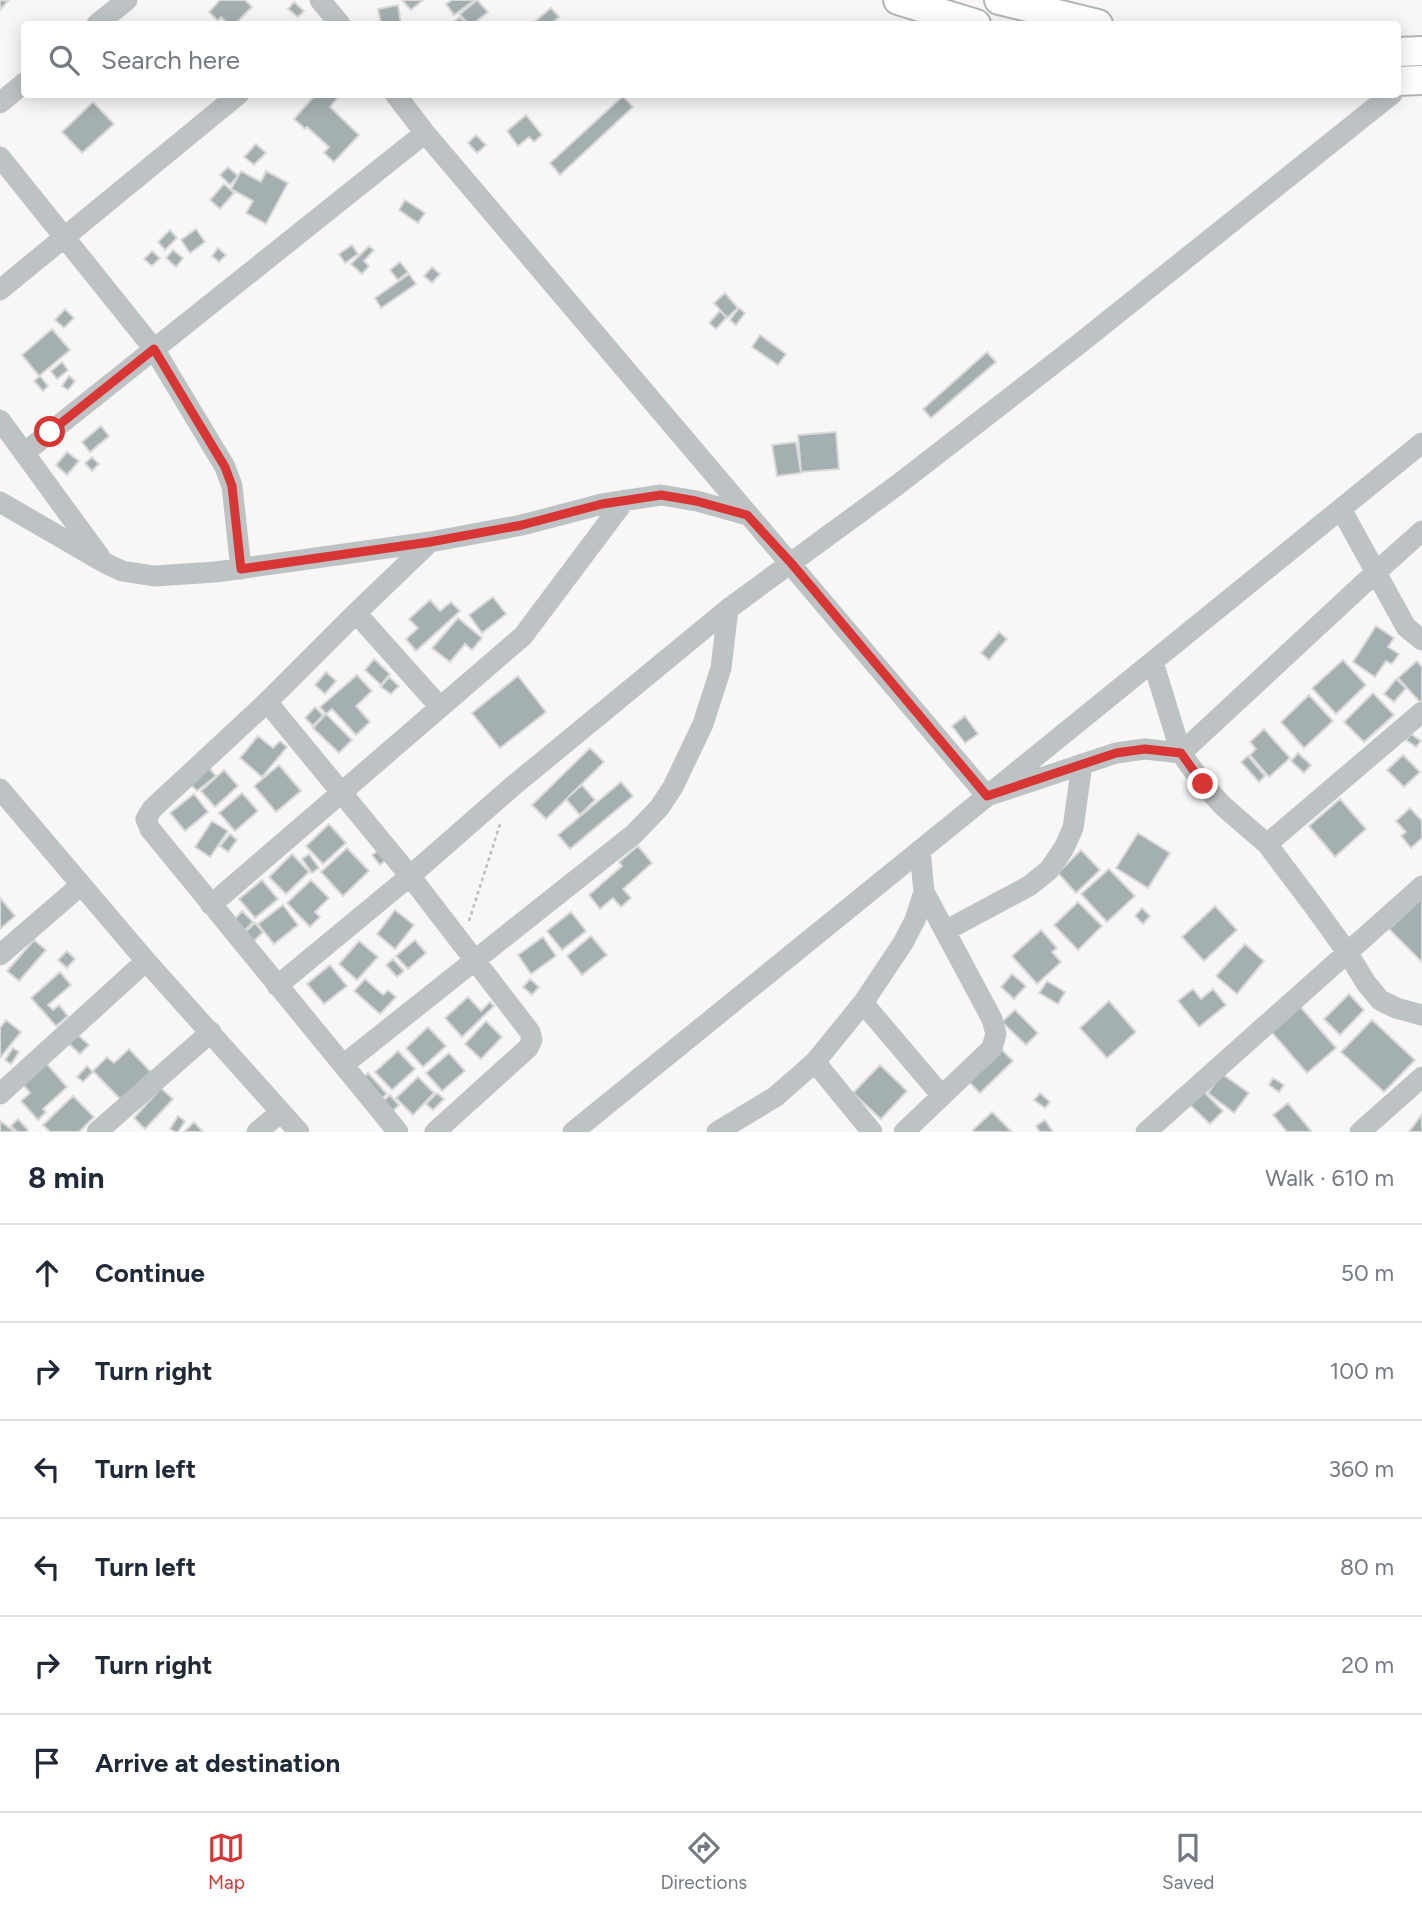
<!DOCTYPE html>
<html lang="en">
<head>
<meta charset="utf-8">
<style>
  :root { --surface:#fff; --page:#f2f2f3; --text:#1f2937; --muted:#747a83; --line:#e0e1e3; --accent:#d83635 }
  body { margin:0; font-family:Figtree,sans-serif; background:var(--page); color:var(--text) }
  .stop { position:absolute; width:21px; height:21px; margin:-16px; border:5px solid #d83635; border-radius:50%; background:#fff }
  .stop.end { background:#d83635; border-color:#fff; box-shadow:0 2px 7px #0008 }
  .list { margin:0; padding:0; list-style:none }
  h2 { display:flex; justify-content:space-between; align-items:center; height:91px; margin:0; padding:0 28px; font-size:30px }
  h2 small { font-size:23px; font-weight:400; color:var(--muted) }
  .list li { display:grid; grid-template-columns:46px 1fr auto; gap:21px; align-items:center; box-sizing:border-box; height:98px; padding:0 28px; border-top:2px solid var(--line) }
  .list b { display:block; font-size:26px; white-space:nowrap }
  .list em { font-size:23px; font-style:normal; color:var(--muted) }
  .icon { flex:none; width:38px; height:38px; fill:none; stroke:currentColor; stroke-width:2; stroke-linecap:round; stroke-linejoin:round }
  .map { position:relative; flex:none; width:1422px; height:1132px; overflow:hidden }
  .search { position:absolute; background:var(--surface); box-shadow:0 4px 18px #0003; left:21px; right:21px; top:21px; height:77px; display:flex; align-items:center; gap:18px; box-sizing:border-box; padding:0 24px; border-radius:7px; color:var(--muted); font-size:26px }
  .sheet { height:679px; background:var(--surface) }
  nav { display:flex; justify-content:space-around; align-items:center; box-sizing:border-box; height:98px; border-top:2px solid var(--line); background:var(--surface); font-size:19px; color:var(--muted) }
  nav a { display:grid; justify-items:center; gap:4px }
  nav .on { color:var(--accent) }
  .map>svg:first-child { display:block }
</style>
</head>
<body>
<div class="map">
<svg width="1422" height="1132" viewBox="0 0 1422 1132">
  <rect width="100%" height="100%" fill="#f8f7f5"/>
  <path fill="#a4afb2" stroke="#d9d9d8" stroke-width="2" d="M 0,0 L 8,1 L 0,10 Z
    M 220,0 L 245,0 L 252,7 L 235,24 L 228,24 L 221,17 L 218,21 L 209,12 Z
    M 402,0 L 423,0 L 411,10 Z
    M 452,0 L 475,0 L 454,15 L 446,4 Z
    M 477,0 L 488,12 L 473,24 L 468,24 L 460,14 Z
    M 294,2 L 304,11 L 298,17 L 288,9 Z
    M 398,5 L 401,24 L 381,24 L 378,9 Z
    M 551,8 L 559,17 L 551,24 L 532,24 Z
    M 460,17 L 466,24 L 451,24 Z
    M 316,94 L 341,94 L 330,107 L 359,135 L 334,162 L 324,153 L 329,147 L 307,127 L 305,129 L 294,119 Z
    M 623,96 L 633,107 L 560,175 L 550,163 Z
    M 93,102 L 114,124 L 82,153 L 62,132 Z
    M 526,115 L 542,135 L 534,142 L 529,137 L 518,146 L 507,131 Z
    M 476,135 L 486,145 L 477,153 L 468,143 Z
    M 256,144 L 266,153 L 254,165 L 244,157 Z
    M 228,167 L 238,176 L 230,185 L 220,175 Z
    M 241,171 L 261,182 L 266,171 L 288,183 L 266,224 L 246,213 L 253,201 L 231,189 Z
    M 224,184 L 234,193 L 220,209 L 210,200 Z
    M 405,200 L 425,213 L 418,223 L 399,210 Z
    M 196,229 L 205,242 L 190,253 L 181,240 Z
    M 170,230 L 177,238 L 165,250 L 158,242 Z
    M 352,245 L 358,254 L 345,263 L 339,254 Z
    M 369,246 L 374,250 L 364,261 L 369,266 L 362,274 L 351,264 Z
    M 218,248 L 226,255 L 219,262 L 212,256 Z
    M 173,250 L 183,258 L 176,267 L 166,258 Z
    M 152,251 L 160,258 L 152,266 L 144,259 Z
    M 400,262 L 408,272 L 398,280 L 390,270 Z
    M 432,267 L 440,274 L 432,283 L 424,276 Z
    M 409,274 L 416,284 L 381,308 L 375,298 Z
    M 725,293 L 738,308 L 727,318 L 714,303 Z
    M 739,308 L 745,313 L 736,325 L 730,320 Z
    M 65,309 L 74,318 L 64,328 L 55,320 Z
    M 720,311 L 727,317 L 716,329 L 709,323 Z
    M 52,329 L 70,350 L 39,376 L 22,355 Z
    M 760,335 L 786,354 L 778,365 L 752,347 Z
    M 987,352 L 996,362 L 931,418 L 923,409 Z
    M 62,362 L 68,370 L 57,379 L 51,371 Z
    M 40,376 L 48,386 L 43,391 L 34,381 Z
    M 69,376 L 75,381 L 68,390 L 62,386 Z
    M 101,426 L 109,436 L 90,452 L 82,442 Z
    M 836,432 L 839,469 L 801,472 L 798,435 Z
    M 796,442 L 801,473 L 777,476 L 772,445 Z
    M 67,452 L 79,461 L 67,475 L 56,465 Z
    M 92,457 L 99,464 L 92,471 L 85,463 Z
    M 493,597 L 506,614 L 482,633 L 469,615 Z
    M 430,600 L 440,611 L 451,602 L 460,611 L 416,651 L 406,639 L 418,628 L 409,619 Z
    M 458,618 L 482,638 L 472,650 L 465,644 L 450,662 L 432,648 Z
    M 1376,626 L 1394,638 L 1388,647 L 1399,654 L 1392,664 L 1386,661 L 1375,677 L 1353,662 Z
    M 999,632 L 1007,639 L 989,660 L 981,653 Z
    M 374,659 L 390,674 L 381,685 L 365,670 Z
    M 1343,660 L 1366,685 L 1336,714 L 1312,688 Z
    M 1417,661 L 1422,667 L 1422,700 L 1420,702 L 1398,678 Z
    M 326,672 L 336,681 L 325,694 L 315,685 Z
    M 357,675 L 372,691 L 356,706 L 370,722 L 356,735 L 332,709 L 326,714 L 320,707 Z
    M 518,676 L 546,712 L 500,748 L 472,713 Z
    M 389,677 L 399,686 L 391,694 L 381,687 Z
    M 1396,679 L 1406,688 L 1394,702 L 1384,694 Z
    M 1373,693 L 1394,715 L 1364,742 L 1344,722 Z
    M 1309,695 L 1333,721 L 1304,748 L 1281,722 Z
    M 315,707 L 323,715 L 313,726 L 305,718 Z
    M 326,714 L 352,740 L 339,753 L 313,728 Z
    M 965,716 L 978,734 L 965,743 L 952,726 Z
    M 1264,729 L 1290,758 L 1269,777 L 1250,755 L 1256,749 L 1250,742 Z
    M 1411,734 L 1421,741 L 1416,747 L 1406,740 Z
    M 258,736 L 273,748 L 280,741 L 287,747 L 262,777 L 240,758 Z
    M 590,748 L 604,762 L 546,819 L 532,805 Z
    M 1298,753 L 1311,765 L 1304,773 L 1291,761 Z
    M 1403,755 L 1420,772 L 1404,787 L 1387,770 Z
    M 1248,756 L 1265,776 L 1259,782 L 1241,762 Z
    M 279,765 L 301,791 L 276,812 L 254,786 Z
    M 209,768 L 216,776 L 197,791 L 190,784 Z
    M 224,770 L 238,786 L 215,807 L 201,791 Z
    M 621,782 L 633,796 L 570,849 L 558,835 Z
    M 582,785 L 595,800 L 580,815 L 566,799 Z
    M 242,793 L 258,811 L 235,831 L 219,813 Z
    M 194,794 L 208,812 L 185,831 L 170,813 Z
    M 1340,799 L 1366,829 L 1335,857 L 1309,826 Z
    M 1410,808 L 1422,821 L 1422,838 L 1411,848 L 1401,836 L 1406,832 L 1396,821 Z
    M 212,821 L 228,831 L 210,857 L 195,847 Z
    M 329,824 L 346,843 L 323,864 L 306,846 Z
    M 1138,833 L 1170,853 L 1148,888 L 1116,868 Z
    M 230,834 L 237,840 L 228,852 L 220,846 Z
    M 638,846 L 652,863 L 623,889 L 631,898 L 621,907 L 613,898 L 600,909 L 589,895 L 622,866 L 619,862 Z
    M 347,848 L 369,871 L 343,896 L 321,872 Z
    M 381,849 L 388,858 L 380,865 L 372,855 Z
    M 1081,850 L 1100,870 L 1076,893 L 1058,873 Z
    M 292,854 L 309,872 L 286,894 L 269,877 Z
    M 309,854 L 319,868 L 312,873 L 302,859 Z
    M 1109,869 L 1135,896 L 1107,922 L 1081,894 Z
    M 262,880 L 278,899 L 255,918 L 239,899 Z
    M 311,880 L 329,898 L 315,912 L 320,917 L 310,927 L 287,903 Z
    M 0,898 L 15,916 L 0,929 Z
    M 1422,898 L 1422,962 L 1389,929 Z
    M 1078,902 L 1102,926 L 1078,950 L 1054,925 Z
    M 283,905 L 298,925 L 274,944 L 258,924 Z
    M 1215,906 L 1237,930 L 1204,961 L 1182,937 Z
    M 1142,908 L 1150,916 L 1143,924 L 1135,916 Z
    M 395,910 L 414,925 L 395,949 L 377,934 Z
    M 242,911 L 253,922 L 245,930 L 234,920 Z
    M 571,912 L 586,931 L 562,950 L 547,931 Z
    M 255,923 L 263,932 L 253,942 L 244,933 Z
    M 1041,930 L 1057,948 L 1052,952 L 1061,962 L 1037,984 L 1012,956 Z
    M 591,936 L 607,955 L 582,975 L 567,956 Z
    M 543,937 L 556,956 L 531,974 L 518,955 Z
    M 34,940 L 46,950 L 19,981 L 7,971 Z
    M 415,940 L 426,953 L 408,969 L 396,956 Z
    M 359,941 L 378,957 L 357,980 L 339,964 Z
    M 1245,944 L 1264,961 L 1237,994 L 1216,976 Z
    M 67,951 L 75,959 L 67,968 L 58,960 Z
    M 393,959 L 404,971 L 397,977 L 386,965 Z
    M 330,965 L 347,986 L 324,1004 L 307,984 Z
    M 60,972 L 71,985 L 48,1005 L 53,1010 L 59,1005 L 68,1016 L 56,1026 L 31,998 Z
    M 1012,974 L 1026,986 L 1014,999 L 1001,987 Z
    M 365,979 L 383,995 L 388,990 L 396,997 L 380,1014 L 354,991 Z
    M 530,979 L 539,987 L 532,995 L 523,987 Z
    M 1047,981 L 1065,992 L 1058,1004 L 1039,993 Z
    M 1193,989 L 1201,999 L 1213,989 L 1226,1005 L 1199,1027 L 1178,1001 Z
    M 1349,994 L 1364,1010 L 1340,1035 L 1324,1019 Z
    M 468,997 L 481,1011 L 490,1002 L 494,1006 L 462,1037 L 445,1018 Z
    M 1109,1001 L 1136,1032 L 1107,1058 L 1080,1028 Z
    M 1298,1004 L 1336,1048 L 1307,1073 L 1269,1029 Z
    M 1015,1010 L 1038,1033 L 1026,1045 L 1002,1022 Z
    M 6,1020 L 21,1032 L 0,1058 L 0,1028 Z
    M 1372,1020 L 1415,1060 L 1384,1092 L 1341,1052 Z
    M 486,1021 L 502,1037 L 481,1059 L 465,1044 Z
    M 428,1027 L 446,1046 L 423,1067 L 406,1048 Z
    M 77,1034 L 89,1045 L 80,1054 L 68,1043 Z
    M 990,1038 L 1013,1061 L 980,1093 L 958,1071 Z
    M 13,1048 L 19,1052 L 11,1064 L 5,1060 Z
    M 129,1049 L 151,1072 L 121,1100 L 93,1071 L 107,1057 L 114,1063 Z
    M 398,1051 L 415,1069 L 392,1090 L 375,1072 Z
    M 449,1053 L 465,1071 L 442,1091 L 426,1073 Z
    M 45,1062 L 67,1087 L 43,1109 L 46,1112 L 38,1120 L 21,1101 L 30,1093 L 22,1083 Z
    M 880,1065 L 907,1091 L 881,1119 L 853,1093 Z
    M 87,1066 L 93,1072 L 83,1082 L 77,1077 Z
    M 368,1073 L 387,1094 L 381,1099 L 362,1079 Z
    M 1222,1074 L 1249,1093 L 1234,1113 L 1208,1093 Z
    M 418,1077 L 434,1093 L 413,1115 L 396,1098 Z
    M 1273,1078 L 1284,1085 L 1279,1092 L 1269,1085 Z
    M 161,1088 L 173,1099 L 145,1129 L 134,1118 Z
    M 1201,1089 L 1223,1111 L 1210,1124 L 1188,1103 Z
    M 437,1093 L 444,1099 L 433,1110 L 426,1104 Z
    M 1040,1093 L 1050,1102 L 1045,1108 L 1034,1100 Z
    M 390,1095 L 399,1105 L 391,1113 L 381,1103 Z
    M 73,1096 L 94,1117 L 79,1132 L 50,1132 L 43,1125 Z
    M 1288,1103 L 1312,1132 L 1287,1132 L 1273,1115 Z
    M 992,1112 L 1012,1132 L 974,1132 L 973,1130 Z
    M 1422,1114 L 1422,1132 L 1409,1132 Z
    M 178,1116 L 185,1121 L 178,1132 L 175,1132 L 170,1129 Z
    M 18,1119 L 28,1130 L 26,1132 L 17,1132 L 11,1126 Z
    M 1045,1120 L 1053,1132 L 1040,1132 L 1036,1126 Z
    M 0,1121 L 14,1131 L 13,1132 L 0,1132 Z
    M 194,1122 L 203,1132 L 184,1132 Z"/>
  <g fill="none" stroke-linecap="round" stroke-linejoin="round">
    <g stroke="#afb6b8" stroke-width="32">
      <path id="major" d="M 898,0 L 976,24
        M 999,0 L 1098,24
        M 1398,52 L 1422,51
        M 1398,81 L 1422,80"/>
    </g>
    <path stroke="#b8bcbe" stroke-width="2.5" stroke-dasharray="3.5 3.5" stroke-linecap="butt" d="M 469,921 L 501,821"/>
    <path stroke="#bdc3c5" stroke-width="21" d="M 320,0 L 340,24
      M 97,24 L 127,0
      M 395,94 L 425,133 L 987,796 L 1116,753 L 1145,749 L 1181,753 L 1375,573 L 1422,531
      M 0,103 L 24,83
      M 0,157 L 154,349 L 225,467 L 232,486 L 241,569
      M 0,290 L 239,94
      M 0,420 L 100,557
      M 24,453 L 425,133
      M 0,502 L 105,563 L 122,571 L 154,576 L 216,572 L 430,542 L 522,525 L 602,504 L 661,495 L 697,501 L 747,515
      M 1341,509 L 1406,627 L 1422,640
      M 356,613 L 440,707
      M 1153,662 L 1181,753 L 1203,784 L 1223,806 L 1267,844 L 1316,909 L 1347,952 L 1366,983 L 1380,1000 L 1396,1008 L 1422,1015
      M 267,702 L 410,876 L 530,1032 L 532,1040 L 528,1048 L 435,1132
      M 0,789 L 146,961 L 299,1132
      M 1267,844 L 1422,712
      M 211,905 L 523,636 L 625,500
      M 945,931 L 1029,886 L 1049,870 L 1064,848 L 1073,828 L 1082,764
      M 0,955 L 81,885
      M 277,986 L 410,876 L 513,786 L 728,609 L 896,486 L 1074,348 L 1392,94
      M 863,1003 L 942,1096
      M 815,1062 L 872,1132
      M 343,1065 L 634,834 L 659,808 L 673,787 L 703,724 L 721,668 L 728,609
      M 0,1094 L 146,961
      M 97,1132 L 211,1032
      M 257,1132 L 281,1112
      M 398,1132 L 150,829 L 146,819 L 152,809 L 267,702 L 356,613 L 430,542
      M 573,1132 L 1422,443
      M 717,1132 L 775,1097 L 815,1062 L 863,1003 L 903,943 L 915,920 L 924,892 L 920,850
      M 904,1132 L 992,1048 L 996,1034 L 992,1019 L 924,892
      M 1146,1132 L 1422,886
      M 1360,1132 L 1422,1077"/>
    <use href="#major" stroke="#fff" stroke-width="28"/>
  </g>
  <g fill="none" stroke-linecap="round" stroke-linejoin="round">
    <path stroke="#d83635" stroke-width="9" d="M 50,432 L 154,349 L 225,467 L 232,486 L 241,569 L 430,542 L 522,525 L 602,504 L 661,495 L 696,501 L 747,515 L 792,564 L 987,796 L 1116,753 L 1145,749 L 1181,753 L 1203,784"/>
  </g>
</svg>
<div class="stop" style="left:50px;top:432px"></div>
<div class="stop end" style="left:1203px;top:784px"></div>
<div class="search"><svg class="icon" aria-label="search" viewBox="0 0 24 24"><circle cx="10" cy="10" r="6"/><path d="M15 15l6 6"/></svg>Search here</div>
</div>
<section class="sheet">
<h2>8 min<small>Walk · 610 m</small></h2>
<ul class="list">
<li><svg class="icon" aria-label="ahead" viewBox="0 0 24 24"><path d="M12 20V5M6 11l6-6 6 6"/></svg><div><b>Continue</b></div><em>50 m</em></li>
<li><svg class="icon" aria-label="right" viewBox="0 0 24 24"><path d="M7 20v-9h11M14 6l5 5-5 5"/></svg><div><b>Turn right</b></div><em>100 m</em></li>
<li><svg class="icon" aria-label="left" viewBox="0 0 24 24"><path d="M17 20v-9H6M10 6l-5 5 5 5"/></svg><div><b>Turn left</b></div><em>360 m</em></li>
<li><svg class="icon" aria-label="left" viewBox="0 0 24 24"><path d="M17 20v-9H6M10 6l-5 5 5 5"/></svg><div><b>Turn left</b></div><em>80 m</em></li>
<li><svg class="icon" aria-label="right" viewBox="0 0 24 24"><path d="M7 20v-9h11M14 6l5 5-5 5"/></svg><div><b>Turn right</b></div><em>20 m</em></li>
<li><svg class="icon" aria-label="arrive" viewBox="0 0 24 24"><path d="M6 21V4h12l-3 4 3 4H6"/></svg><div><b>Arrive at destination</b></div></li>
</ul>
</section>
<nav>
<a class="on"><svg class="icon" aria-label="map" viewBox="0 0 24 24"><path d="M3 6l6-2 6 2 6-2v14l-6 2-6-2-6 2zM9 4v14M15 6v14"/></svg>Map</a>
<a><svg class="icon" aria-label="directions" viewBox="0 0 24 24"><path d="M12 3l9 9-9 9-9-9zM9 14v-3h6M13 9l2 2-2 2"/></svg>Directions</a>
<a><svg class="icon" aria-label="saved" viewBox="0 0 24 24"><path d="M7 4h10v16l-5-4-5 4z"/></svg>Saved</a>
</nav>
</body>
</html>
